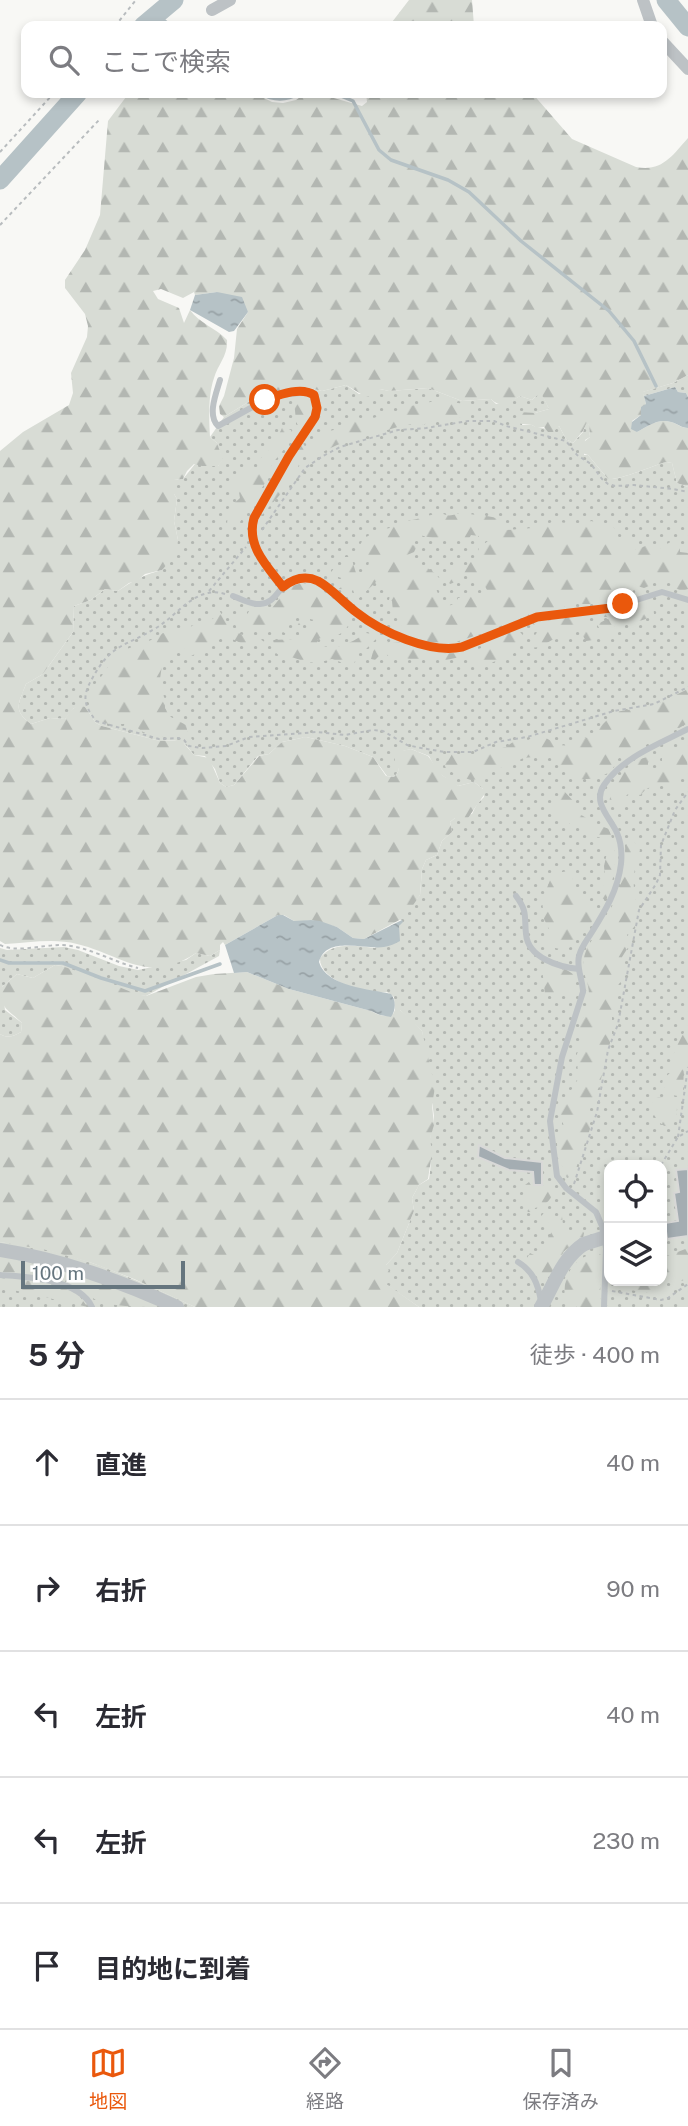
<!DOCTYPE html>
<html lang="ja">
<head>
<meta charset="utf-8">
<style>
  :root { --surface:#fff; --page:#f2f2f3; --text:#2b2b33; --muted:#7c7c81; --line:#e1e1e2; --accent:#ea580c }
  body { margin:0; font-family:"Public Sans","Noto Sans JP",sans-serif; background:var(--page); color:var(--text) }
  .controls { position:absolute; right:21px; bottom:21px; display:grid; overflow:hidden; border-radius:14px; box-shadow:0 4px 10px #0003 }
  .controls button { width:63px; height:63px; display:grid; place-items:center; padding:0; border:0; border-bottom:2px solid var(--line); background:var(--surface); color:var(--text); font:35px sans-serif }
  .scale { position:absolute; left:21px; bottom:18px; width:164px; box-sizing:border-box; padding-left:7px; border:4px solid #65757e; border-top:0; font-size:19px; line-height:24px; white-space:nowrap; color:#65757e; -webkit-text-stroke:5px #fff; paint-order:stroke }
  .stop { position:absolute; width:21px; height:21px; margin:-16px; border:5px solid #ea580c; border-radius:50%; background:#fff }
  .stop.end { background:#ea580c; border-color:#fff; box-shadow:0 2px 7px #0008 }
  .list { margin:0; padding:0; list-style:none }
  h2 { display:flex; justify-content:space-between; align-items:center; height:91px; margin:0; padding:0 28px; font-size:30px }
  h2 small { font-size:23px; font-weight:400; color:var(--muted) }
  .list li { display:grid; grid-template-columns:46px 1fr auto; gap:21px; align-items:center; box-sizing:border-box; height:126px; padding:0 28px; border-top:2px solid var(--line) }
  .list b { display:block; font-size:26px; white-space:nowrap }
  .list em { font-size:23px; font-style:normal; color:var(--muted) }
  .icon { flex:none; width:38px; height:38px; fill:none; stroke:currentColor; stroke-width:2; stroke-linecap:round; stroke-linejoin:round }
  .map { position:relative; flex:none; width:688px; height:1307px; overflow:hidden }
  .search { position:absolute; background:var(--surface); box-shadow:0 4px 10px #0003; left:21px; right:21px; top:21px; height:77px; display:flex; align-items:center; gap:18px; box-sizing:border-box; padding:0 24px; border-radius:14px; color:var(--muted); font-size:26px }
  .sheet { height:721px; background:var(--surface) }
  nav { display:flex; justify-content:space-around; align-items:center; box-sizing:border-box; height:98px; border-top:2px solid var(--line); background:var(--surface); font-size:19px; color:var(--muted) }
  nav a { display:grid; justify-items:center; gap:4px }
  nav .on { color:var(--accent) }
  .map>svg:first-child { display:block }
</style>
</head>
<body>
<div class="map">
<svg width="688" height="1307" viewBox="0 0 688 1307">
  <defs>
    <pattern id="grass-dots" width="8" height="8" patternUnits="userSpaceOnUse" patternTransform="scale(1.75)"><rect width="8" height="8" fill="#d8dcd5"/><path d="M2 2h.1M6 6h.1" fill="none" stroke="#b3b7b2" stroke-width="1.8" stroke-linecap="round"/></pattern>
    <pattern id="forest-firs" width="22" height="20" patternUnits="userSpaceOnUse" patternTransform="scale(1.75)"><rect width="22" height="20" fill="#d8dcd5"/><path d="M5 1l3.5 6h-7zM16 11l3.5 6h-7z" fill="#b3b7b2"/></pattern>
    <pattern id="water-ripples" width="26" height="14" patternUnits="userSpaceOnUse" patternTransform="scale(1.75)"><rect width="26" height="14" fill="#b6c2c6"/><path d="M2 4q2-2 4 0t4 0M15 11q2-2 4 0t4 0" fill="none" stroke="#98a2a6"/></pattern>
  </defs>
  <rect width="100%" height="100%" fill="#f8f8f5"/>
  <path fill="url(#grass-dots)" fill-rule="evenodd" d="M 688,375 L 688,397 L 686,393 L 678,392 L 675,387 L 644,396 L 642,392 L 673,383 Z
    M 346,385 L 359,394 L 380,389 L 389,391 L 428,388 L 462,401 L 491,399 L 496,404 L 511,401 L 520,396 L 532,400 L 537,395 L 542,394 L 549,409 L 535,413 L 525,413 L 522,425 L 532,425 C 538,429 553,430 559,426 L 566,439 L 573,443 L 583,432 L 587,421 L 589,425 L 590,437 L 585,440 L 584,455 L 588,455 L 608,479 C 621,480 652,466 666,462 L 672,463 L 677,483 L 688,487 L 688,1307 L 419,1307 L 384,1283 L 386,1265 L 397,1253 L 414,1211 L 412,1198 L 419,1185 L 429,1179 C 432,1162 430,1154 430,1139 C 430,1131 434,1125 434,1116 L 422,1031 L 400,1010 L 395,1010 L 394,997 L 387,992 C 368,994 319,982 320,958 C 333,941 356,946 375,948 L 399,926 L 402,920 L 400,920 L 420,895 L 422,869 L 426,860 L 437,855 L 442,841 L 452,832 L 450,822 L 455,818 L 472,814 L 477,804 L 484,797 L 483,789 L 474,782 L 458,786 L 437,772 L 429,756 L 411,749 L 403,751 L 398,772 L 394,777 L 387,776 L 373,757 L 345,746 L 306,737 L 282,742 L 269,754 L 258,756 L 234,785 L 226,787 L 220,783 L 215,769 L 205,756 L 194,755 L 185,744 L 175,740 L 160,741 L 102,726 L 96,723 L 85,707 L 74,708 L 65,719 L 50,718 L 31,724 C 12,710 19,703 26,684 L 43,674 L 73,632 L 74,606 L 91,600 L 105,589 L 118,591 C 132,581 146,574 162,570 L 178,540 L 174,521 L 177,499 L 174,494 L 174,480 L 183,479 L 195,464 L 218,466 L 222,460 L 217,443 L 210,437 L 224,417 L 253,399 L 274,392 L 291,389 L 305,387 L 322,391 ZM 609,1165 L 662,1165 L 662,1281 L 609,1281 Z
    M 64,947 L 78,950 L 119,966 L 138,970 L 186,960 L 196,953 L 210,956 L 220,950 L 219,956 L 146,996 L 136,995 L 62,966 L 55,965 L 33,978 L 17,974 L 2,987 L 5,1010 L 22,1023 L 21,1032 C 14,1036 8,1039 0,1034 L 0,948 L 7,950 Z
    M 0,1242 C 69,1248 133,1278 195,1307 L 0,1307 Z"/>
  <path fill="url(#forest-firs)" fill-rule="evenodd" d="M 409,0 L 472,0 L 474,26 L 389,26 Z
    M 129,93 L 254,93 L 272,102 L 283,103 L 296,100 L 306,93 L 316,93 L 362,106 L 367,102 L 366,93 L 532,93 L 572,139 L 636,167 C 662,172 672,156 688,138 L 688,375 L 673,383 L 643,392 L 646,404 L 641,415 L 632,421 L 637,432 C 648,426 658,418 671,422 C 678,424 681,428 688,428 L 688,487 L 677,483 L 672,463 L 666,462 C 652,466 621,480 608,479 L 588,455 L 579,452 L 580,445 L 590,437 L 589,425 L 587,422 L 583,431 L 573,443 L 566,439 L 559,426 L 553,432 L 548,432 L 544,427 L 537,428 L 532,425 L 514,423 L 519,412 L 535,413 L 549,409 L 542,395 L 537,395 L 532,400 L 520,396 C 509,403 501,409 491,399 L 462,401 L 428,388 L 389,391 L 380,389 L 375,395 L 366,397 L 346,385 L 322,391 L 305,387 L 274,392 L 253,399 L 224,417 L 220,414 L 219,406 L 224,396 L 234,358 L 237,329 L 248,312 L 217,292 L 195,295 L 194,292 L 183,298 L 161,289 L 153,291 L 158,299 L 179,308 L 184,323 L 190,310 C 199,323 216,328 227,340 C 228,356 218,364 214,378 C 208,395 209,419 210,437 L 217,443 L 223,460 L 218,466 L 202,466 L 194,464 L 187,471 L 183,479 L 174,480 L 174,494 L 177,499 L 174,521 L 178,540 L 177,549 L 170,561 L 162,570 L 145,574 L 137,581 L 129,583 L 118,591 L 105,589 L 91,600 L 74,606 L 73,632 L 43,674 L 26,684 C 19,703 12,710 31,724 L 50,718 L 65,719 C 71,710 75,704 85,707 L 96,723 L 102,726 L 160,741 L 181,740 L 194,755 L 209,758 L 220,783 L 226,787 L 234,785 L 259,756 L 269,754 L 282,742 L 306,737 L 345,746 L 373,757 L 386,776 L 394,777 L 398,772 L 399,766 L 395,762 L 394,754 L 396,752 L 411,749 L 428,756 C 437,767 438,777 453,780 L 458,786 L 474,782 L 483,789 L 488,789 L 468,818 L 455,818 L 450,822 L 452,832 L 442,841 L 437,855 L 426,860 L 422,869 L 420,895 L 405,917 L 364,939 L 353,938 L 337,927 L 311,920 L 299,922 L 294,921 L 284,915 L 278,915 L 225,945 L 223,942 L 220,945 L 220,950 L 210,956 L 196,953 C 147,985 123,955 77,944 C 54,938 28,943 5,944 L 0,941 L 0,451 L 23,432 L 69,405 L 73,393 L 71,373 L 87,337 L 88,326 L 85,314 L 65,288 L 65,280 L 85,250 L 100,215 L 108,121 Z
    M 298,395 L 308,397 L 313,406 C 311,416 310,424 299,427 C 293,419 298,410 291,399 Z
    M 440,400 L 464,404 L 470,411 L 458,419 L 427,422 L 424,425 L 413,424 L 401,426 L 337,445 L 314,456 L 306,455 L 301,458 C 295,482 278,496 262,515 L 260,515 L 280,480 L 288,473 L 291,468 L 291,457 L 302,442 L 306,448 L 311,448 L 313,438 L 320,438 L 329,431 L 343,428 L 357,417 C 365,420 379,419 384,412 L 392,414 L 401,408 Z
    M 282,428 L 291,430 L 293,435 L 280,455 L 272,463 L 267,480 L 240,522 L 234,526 L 227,525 L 228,509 L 240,498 L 239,492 L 232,490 L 231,483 L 241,472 L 260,468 L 261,458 L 275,443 Z
    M 463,512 C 481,519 497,510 507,530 L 532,528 L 553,522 L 583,524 L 591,521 L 613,526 L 618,535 L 619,541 L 634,541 L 637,547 L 635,550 L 648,545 L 659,549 L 672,541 L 680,544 L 680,552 L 688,553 L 688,589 L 682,591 L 675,588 L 668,579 L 659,583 L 658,573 L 654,572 L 650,577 L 649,586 L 644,588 L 637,586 L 628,597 L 621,600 L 601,604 L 573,604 L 552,611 L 516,619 L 487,632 L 443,646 L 428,642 L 393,630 L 389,622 L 392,618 L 396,625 L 401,626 L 402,620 L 399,611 L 393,612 L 392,601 L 389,600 L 391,591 L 386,587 L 383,580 L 376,582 L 359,598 L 355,596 L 353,590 L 339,589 L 343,585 L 344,579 L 330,574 L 334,568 L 345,565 L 345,557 L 351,557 L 356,573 L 363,574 L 367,572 L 369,562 L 360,561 L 356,558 C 356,553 360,543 364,539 C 368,535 373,534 377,530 L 390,528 L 400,521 C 414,522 426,515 441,513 C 450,518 455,514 463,512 ZM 460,534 L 467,542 L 471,535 L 479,536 L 479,538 L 488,537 L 488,541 L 479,548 L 476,557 L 464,568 L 458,565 L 443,578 L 439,578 C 433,568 416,564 407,555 L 414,552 L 417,546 L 412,545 L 419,535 L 450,542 ZM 458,573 L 467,574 L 482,581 L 487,590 L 476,596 L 458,598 L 456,603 L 446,607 L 443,605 L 436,589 L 445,581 L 448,581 L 450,584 L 458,581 Z
    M 302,583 L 317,586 L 351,613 C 352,623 345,633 335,636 C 327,639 324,635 317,640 L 317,644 C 335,652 351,643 366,633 L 377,635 L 377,638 L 366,649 L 355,649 L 354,652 L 356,658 L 354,664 L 346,664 L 332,659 L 317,663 L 307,662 L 288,656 L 280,656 L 276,653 L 273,640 L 296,639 L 300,636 L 297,626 L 299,623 L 304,630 L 315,623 L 314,620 L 302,617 L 299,613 L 294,614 L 283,623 L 283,628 L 292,632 L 289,635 L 277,629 L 263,634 L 254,629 L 237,628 L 235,624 L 239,616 L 247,615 L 249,611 L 253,608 L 272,608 L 289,587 Z
    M 648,603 L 653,605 L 654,614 C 645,622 626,624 614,622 L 615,631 L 612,635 L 604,638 L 597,624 L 612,617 L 597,617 L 595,613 L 622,610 Z
    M 218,608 C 224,619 233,634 247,636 C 256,638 261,638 268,645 L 264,647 L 257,645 L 245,645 L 226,636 L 218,640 L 212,639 L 199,652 L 191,656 L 187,650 L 182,648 L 166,657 L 162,665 L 159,686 L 165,699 L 165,708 L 169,716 L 186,725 L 188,734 L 194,742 L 181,736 L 160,737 L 143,732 L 131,723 C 106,727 92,724 87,695 C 92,687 99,680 104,673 C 114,658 115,654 132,647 C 142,642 154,641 163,633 L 169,634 L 172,626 L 185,632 L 193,625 L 202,627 L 215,617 L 215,609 Z
    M 585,615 L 584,623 L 592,627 L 595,633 L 593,640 L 586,641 L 580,631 L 574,628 L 576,632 L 573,636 L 552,640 L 540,647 L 529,648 L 532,639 L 539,630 L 532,623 Z
    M 512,631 L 521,633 L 524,637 L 524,642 L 519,647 L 519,650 C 516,653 485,666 481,666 C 475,666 472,660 469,655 L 446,660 C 430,656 412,662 396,656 L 390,658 L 384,651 L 375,660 L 371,659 L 374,648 L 386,640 L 390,644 C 406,637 426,650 443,653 C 453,654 472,652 481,648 L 483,643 Z
    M 688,689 L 688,723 L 679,728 L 673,728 L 666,735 L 661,735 L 654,742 L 647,744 L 633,755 L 628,754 L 617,759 C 613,777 593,780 577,779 L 571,769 L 568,771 L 561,768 L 556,757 L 544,756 L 523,758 L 508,767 L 492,769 L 479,779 L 471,780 L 458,776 L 446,768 L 443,762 L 448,761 L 452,754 L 464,754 L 468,759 L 473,760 L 484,751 L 494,747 L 506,747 L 513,742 L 528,740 L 539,735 C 555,741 566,755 579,736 L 589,738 L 615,712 L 653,706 Z
    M 685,743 L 688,770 L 680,776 L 680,789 L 675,791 C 664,782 648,784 641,795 L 628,794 L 626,796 L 629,802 C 623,807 617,809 610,806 C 607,784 631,758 652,756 L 648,763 L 648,768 L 654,774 L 662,763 L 662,758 L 666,751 L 681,748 L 682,744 Z
    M 559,791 L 564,791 L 576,804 L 578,813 L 588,819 L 590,822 L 609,829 C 618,853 616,874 607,898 L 605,900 L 602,898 L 605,877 L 604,866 L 607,853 L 601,841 L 602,838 L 589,835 L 580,825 L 570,824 L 556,814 L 554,807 L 560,802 Z
    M 630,841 L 634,841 L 640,850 C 635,862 633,876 634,889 C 635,901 640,914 634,927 C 632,930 629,932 627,935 L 629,946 L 622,957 L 624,978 L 618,985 L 615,1008 L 612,1014 L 612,1035 L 599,1087 L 590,1105 L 590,1129 L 575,1171 L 572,1176 L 567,1178 C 559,1160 554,1148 559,1128 L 564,1127 L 558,1105 L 570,1092 L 578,1079 L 577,1054 L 582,1039 L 578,1031 C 582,1020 589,1005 589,994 C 589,978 578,972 586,951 C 589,943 596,935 600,927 C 617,901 627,876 625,845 Z
    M 568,871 L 573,876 L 572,882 C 577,890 597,907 594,917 C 593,922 587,928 584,933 L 577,935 L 574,946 C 564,950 548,950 542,940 L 549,929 L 544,919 L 542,900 L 551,878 L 557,873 Z
    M 545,964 L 560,970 L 565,969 L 573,974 L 577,991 L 574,994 L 550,996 L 545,994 L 542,968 Z
    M 55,965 L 62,966 L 97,978 L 136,994 L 146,996 L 196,977 L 214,974 L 247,972 L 289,989 L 371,1011 C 379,1015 384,1018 393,1014 L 395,1010 L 400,1010 L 411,1019 L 422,1031 L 435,1087 L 432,1105 L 434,1125 L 430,1138 L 432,1153 L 428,1179 L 419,1185 L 412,1198 L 414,1211 L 397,1253 L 386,1265 L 391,1274 L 385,1283 L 419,1307 L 195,1307 L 134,1279 L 92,1263 L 47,1250 L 0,1242 L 0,1034 C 8,1039 14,1036 21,1032 L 22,1023 C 7,1008 0,1010 2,987 L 17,974 L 33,978 Z
    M 688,1025 L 688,1060 L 684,1065 L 683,1092 L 678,1096 L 672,1095 L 662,1085 L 663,1079 L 670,1073 C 670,1056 679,1042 688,1025 Z
    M 659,1097 L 668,1099 L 670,1101 L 677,1101 C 677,1108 678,1128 665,1126 C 660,1125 655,1116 652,1112 L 653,1098 Z
    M 546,1180 L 555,1187 C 552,1199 547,1205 535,1208 L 534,1212 L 528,1212 L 518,1201 L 524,1193 L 525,1185 L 529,1182 L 532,1187 L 544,1185 L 544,1181 Z
    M 546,1210 L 553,1218 L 562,1216 L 563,1225 L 570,1233 L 581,1229 L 584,1233 L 583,1238 L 564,1251 L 551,1276 L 544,1278 L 527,1258 L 530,1253 L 536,1256 L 555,1227 L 540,1218 Z
    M 688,1248 L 688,1279 L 678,1282 L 669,1281 L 666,1284 L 667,1294 L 665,1296 L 619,1288 L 614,1286 L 611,1281 L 662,1281 L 662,1258 Z
    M 597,1252 L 601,1255 L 600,1307 L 577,1307 L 565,1299 C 562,1274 574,1258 597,1252 Z
    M 0,1256 L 85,1275 L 163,1307 C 143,1307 123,1307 103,1303 C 92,1300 86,1291 75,1286 C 52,1275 26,1273 0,1272 Z
    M 0,1278 C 22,1280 58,1282 77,1294 C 81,1297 84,1303 88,1307 L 0,1287 Z"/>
  <path fill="url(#water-ripples)" d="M 217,292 L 242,297 L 248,312 L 234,331 L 229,332 L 190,310 L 195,295 Z
    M 675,387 L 678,392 L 686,393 L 688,397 L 688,428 C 682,428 678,424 671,422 C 658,418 648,426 637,432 L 631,429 L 632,422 L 641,415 L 641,407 L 646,404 L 644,396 Z
    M 278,915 L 283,915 L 294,921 L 311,920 L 320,921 L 337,927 L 353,938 L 364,939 L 402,920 L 403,922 L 399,926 L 400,941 C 395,944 390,946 384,947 C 365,950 326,935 319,962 C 326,987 371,989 391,994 C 396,1000 396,1010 391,1017 L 380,1015 L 371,1011 L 289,989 L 247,972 L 234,973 L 225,945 Z"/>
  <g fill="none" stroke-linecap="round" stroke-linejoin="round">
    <path stroke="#b6c2c6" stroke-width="3.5" d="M 156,14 L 171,26
      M 259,93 C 274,101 286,101 300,93
      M 328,93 L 341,96 L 353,101 L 379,150 L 391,160 L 448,180 L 469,192 L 521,241 L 609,311 L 634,341 L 656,386
      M 0,960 L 9,963 L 63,963 L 101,978 L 145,991 L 220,964"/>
    <path stroke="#b6c2c6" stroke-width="19" d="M 666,0 L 688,27
      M 143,26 L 174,0
      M 0,180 L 78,93"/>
  </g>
  <path fill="#a4adb2" stroke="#d9d9d8" stroke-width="2" d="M 479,1145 L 505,1158 L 542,1162 L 542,1185 L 534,1185 L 533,1172 L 509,1170 L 478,1157 Z
    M 688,1169 L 688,1236 L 667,1239 L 665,1223 L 678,1221 L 674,1193 L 679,1192 L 676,1170 Z"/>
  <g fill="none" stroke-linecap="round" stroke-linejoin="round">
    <path stroke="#b8bcbe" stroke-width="2" stroke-dasharray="3.5 3.5" stroke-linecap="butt" d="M 115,26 L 136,0
      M 0,152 L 54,93
      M 0,225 L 99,120
      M 262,530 L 305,468 L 323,456 L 340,447 L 398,430 L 426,428 L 468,421 L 494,421 L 506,426 L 566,441 L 577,455 L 591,464 L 602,479 L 608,484 L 615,486 L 634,485 L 673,489 L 688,492
      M 209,591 L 246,547
      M 225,594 C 196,585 178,615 156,628 C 125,647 112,643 93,677 C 82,696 83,704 96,721 L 159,739 L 178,738 L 184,740 L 189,746 L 202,748 L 226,746 L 249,737 L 317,732 L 345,735 L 373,730 L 383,731 L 407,745 L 421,748 L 445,752 L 473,752 L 496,742 L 527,737 L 614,711 L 654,704 L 688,687
      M 0,945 C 16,953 41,945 60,945 C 86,945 113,962 138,968
      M 678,1137 L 688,1067
      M 661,1165 L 678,1137 L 688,1131
      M 574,1184 L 597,1112 L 608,1050 L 618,1024 L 639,910 L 656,884 L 660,875 L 661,845 L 675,810 L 688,792
      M 612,1291 L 661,1300 L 668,1298 L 688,1284"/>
    <path stroke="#bdc2c5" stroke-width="6" d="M 220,380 C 216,394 207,415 218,426 L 265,400 L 279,395 L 310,392 L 315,395 L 317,401 L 315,417 L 289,456 L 254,518 C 246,546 267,566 283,587
      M 233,596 C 241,599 251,605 260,604 C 283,603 277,569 318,581 C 335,595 351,611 369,622 C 393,637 434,653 462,647 L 537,617 L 611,608 L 662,592 L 688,600
      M 516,896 C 528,912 524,916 526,934 C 528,958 559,967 579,969
      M 518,1262 C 533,1271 538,1284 541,1301
      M 0,1275 C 27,1277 79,1279 92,1307
      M 604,1307 L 606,1248 L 602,1226 L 596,1212 L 566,1188 L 557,1176 L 550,1121 L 562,1057 L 583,992 C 583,980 576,968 579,956 C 581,947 587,940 592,932 C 605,911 618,890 621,864 C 622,854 621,842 617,833 C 610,817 592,803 604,785 C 623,757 659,744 688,729"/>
    <path stroke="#bdc2c5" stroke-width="12" d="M 643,0 L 652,26
      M 212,10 L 230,0
      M 662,41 L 688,69"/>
    <path stroke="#bdc2c5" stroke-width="14" d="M 0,1250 C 63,1260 120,1281 177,1307
      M 541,1307 C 554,1285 562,1258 584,1244"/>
    <path stroke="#bdc2c5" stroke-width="14" d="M 584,1244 L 609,1236"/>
  </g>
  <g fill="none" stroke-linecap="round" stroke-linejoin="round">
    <path stroke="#ea580c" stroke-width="9" d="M 265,400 C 279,395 301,386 314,395 L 317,408 L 315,417 L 289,456 L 254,518 C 246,546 267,566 283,587 C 293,579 305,575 318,581 C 331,588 344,603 356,612 C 381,632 430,654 462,647 L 537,617 L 611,608 L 623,604"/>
  </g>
</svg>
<div class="controls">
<button><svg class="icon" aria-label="locate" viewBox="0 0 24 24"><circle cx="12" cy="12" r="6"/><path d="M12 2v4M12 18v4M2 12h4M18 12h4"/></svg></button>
<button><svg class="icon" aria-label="layers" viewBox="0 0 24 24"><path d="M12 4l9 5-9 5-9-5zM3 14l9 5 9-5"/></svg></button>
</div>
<div class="scale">100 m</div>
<div class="stop" style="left:265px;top:400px"></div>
<div class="stop end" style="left:623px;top:604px"></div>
<div class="search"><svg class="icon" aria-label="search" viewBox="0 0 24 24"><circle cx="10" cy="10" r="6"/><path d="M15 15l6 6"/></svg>ここで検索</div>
</div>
<section class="sheet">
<h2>5 分<small>徒歩 · 400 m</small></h2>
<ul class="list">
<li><svg class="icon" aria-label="ahead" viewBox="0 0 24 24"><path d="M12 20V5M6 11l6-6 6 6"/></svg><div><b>直進</b></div><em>40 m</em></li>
<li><svg class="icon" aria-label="right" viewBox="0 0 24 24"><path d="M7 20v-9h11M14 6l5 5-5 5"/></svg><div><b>右折</b></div><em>90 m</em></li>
<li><svg class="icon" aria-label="left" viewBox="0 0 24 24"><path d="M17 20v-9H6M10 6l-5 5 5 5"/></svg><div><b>左折</b></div><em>40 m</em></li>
<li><svg class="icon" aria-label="left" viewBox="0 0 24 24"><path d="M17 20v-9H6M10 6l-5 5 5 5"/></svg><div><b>左折</b></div><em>230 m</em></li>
<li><svg class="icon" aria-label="arrive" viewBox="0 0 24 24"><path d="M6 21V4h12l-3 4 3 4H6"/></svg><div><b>目的地に到着</b></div></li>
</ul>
</section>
<nav>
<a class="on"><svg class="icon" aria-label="map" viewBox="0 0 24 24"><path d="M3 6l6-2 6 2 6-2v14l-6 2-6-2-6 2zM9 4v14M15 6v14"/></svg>地図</a>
<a><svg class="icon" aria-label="directions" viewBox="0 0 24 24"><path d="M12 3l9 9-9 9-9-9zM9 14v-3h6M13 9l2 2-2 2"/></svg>経路</a>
<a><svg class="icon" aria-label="saved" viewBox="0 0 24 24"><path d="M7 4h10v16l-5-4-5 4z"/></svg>保存済み</a>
</nav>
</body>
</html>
